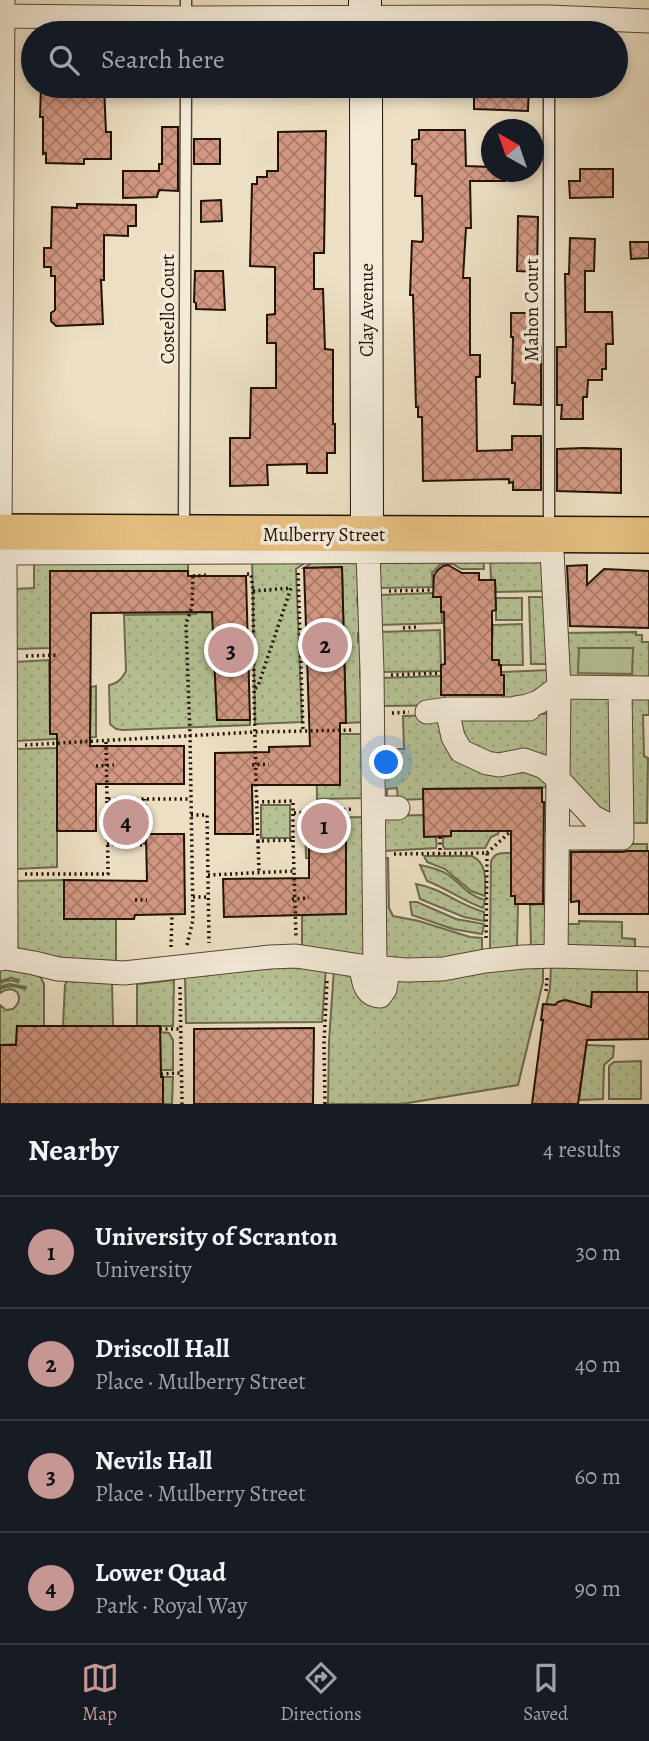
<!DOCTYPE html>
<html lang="en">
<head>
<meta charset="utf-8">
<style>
  :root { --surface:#171b24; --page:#20242c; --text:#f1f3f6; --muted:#9ea1a6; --line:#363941; --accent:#c59692 }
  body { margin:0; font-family:Alegreya,serif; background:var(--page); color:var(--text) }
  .compass { position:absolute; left:481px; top:119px; width:63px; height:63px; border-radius:50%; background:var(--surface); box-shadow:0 4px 10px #0003; rotate:320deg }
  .you { position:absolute; left:387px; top:763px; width:24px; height:24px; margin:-18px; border:5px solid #fff; border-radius:50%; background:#1a73e8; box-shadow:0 0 0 10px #1a73e833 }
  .badge { display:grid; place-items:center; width:46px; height:46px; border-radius:50%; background:var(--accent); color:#111; font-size:23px; font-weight:700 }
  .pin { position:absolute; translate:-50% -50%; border:4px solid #fff; box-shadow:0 2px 7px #0006 }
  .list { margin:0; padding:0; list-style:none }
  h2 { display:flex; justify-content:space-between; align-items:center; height:91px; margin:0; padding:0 28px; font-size:30px }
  h2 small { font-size:23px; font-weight:400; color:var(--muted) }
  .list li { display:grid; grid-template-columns:46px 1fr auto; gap:21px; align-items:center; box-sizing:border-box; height:112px; padding:0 28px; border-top:2px solid var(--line) }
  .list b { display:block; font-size:26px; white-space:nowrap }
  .list p { margin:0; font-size:23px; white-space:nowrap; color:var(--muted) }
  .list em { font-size:23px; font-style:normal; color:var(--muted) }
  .icon { flex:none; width:38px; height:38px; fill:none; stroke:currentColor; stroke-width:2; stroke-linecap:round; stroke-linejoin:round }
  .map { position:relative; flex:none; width:649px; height:1104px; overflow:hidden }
  .search { position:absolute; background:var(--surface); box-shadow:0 4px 10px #0003; left:21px; right:21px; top:21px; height:77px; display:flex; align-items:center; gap:18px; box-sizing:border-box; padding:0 24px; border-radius:38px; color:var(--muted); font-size:26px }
  .sheet { height:539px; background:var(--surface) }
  nav { display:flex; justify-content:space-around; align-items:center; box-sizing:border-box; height:98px; border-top:2px solid var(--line); background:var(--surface); font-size:19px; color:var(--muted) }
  nav a { display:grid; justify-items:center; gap:4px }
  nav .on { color:var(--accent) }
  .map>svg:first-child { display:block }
</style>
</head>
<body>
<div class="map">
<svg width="649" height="1104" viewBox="0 0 649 1104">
  <defs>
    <pattern id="green-dots" width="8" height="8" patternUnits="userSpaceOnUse" patternTransform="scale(1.75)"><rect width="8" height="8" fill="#b6c295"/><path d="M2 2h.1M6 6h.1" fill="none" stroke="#9ca67f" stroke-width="1.8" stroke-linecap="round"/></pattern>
    <pattern id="building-cross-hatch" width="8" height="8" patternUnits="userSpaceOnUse" patternTransform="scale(1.75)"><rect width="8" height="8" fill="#d29883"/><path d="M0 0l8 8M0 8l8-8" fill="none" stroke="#aa7b69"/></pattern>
  </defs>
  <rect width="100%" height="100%" fill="#ecdfc3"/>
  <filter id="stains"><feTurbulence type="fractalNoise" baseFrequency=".00286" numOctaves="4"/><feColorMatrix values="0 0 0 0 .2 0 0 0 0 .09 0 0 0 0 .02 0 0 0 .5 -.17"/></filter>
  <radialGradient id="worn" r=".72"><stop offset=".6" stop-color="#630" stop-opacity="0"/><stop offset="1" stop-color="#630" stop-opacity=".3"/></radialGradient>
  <path fill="url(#green-dots)" stroke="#6c6a4d" stroke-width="2" d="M 252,554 L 318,554 L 296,569 L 302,722 L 255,724 Z
    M 325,554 L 363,556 L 365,597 L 357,598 L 358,607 L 365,607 L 366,632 L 358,633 L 358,642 L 366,642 L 367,668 L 360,669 L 360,677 L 366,677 L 367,722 L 346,723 L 342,567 L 304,568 Z
    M 188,555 L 188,571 L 50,571 L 50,648 L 15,649 L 15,589 L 34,588 L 34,556 Z
    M 545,555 L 547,591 L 496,592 L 495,581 L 491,580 L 490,556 Z
    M 377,556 L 483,556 L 484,569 L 461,569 L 453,564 L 441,564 L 432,573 L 433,587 L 378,588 Z
    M 211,579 L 217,720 L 250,720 L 250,725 L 123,730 L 116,729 L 110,724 L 109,685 C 118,683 121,680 126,671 L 124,615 L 196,614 L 196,580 Z
    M 433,593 L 441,597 L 442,623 L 380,625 L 379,595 Z
    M 529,597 L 547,597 L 550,664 L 531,664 Z
    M 496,598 L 522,598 L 522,620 L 496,620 Z
    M 522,624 L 523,665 L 499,665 L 499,660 L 491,660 L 493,625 Z
    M 440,630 L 441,671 L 381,672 L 380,632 Z
    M 636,632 L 636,635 L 642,635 L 642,642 L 649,642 L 649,684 L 616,684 L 618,823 L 596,812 L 564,772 L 562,633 Z
    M 49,660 L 50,733 L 90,732 L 91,687 L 96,686 L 96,737 L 16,741 L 15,662 Z
    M 550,670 L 551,688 L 539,696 L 503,699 L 504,675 L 501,675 L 501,672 Z
    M 441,676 L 441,694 L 445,695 L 445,702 L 473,705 L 381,706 L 381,678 Z
    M 625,691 L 649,691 L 649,715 L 643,715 L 644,756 L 648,758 L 647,823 L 627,823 Z
    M 455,713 L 549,714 L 552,765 L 497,756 L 465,742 Z
    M 440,715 L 444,731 L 526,769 L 543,774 L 552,787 L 424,789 L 423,799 L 398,800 L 397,788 L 387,789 L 387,801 L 381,801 L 380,749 L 404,749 L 403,716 Z
    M 316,734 L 368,734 L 368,798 L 317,799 Z
    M 57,748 L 57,867 L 16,869 L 16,749 Z
    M 109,802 L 142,802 L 142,843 L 109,842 Z
    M 261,805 L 290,805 L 290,838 L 261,838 Z
    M 424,815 C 430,826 439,836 436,848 L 385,851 L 381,816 Z
    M 365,817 L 367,955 L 357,957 L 302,946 L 302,916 L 309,914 L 346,913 L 346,833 L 309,858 L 306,858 L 305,818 Z
    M 451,831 L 499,831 L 498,834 L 491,837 L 485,848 L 445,849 L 443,846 L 443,837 L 451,836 Z
    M 564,839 L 613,844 L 647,844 L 647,851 L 580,851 L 579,899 L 563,900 Z
    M 511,853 L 511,895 L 515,896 L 515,904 L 518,905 L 517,946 L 516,947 L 491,950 L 490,948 L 491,862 C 494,852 502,853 511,853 Z
    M 424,856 L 472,856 C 488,864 485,880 485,896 L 471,891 L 445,869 L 427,862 Z
    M 382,858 L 388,858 L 389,908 L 393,916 L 419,921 L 470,937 L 482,938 L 482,951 L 445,959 L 386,960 Z
    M 420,865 C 430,867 439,869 447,874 C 463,885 465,894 485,900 L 483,908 C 463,901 446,888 427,881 Z
    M 64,880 L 64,919 L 116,919 L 116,961 L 57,958 L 29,954 L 18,948 L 16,944 L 16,881 Z
    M 416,884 C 441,888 459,905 484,912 L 484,921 L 464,917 L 420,899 Z
    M 410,902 L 417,902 L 456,919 L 484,924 L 482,934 L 453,929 L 412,915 Z
    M 551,903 L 550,947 L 531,946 L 530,905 Z
    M 579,921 L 622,922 L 622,938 L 635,939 L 635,950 L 562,949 L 562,924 L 579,924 Z
    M 543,964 L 543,982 L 518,1085 L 402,1104 L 328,1104 L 329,1041 L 334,969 L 354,972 L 361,990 L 393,977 Z
    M 551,966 L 637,968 L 637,992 L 592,992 L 591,1010 C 578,1005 568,994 555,1005 L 546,1004 L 550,988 Z
    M 0,967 L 40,976 L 44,984 L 44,1026 L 17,1026 L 16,1044 L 0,1045 L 0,1005 L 6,1010 L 13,1009 C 27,997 14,982 0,993 L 0,989 C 9,985 16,986 25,989 L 26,987 L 9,984 L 0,987 L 0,983 C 5,980 12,980 18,982 L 19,980 L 11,978 L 0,981 Z
    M 293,967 L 326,968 L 322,1022 L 186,1023 L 185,977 L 223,970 Z
    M 174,980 L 173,1026 L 137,1026 L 137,984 Z
    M 67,981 L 112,982 L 113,1026 L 63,1026 L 65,985 Z
    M 160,1032 L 169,1033 L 173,1040 L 173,1070 L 161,1070 Z
    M 586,1045 L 614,1046 L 613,1057 L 604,1065 L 603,1099 L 579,1100 Z
    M 641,1061 L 641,1099 L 609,1099 L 609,1066 L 614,1062 Z
    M 163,1077 L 173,1077 L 172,1104 L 163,1104 Z"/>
  <path fill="#b6c295" stroke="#6c6a4d" stroke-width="2" d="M 579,648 L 633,648 L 632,674 L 578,673 Z"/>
  <path fill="url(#building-cross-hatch)" stroke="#211205" stroke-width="2" d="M 41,86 L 104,86 L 106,132 L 111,132 L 111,159 L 84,159 L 84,164 L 46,163 L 46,153 L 43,154 L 43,117 L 40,117 Z
    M 474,86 L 529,86 L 528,111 L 474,109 Z
    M 162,127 L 178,127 L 178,191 L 159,190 L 157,197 L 123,198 L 123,171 L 159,171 L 159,164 L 162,164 Z
    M 419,130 L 465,130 L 466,166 L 492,167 L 492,172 L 505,172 L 505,181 L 470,181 L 471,228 L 466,228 L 463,278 L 470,278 L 470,355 L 480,355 L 480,377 L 476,377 L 477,451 L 512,450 L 512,436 L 541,436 L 541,490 L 513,490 L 513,482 L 509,483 L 509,479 L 423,481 L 422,417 L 418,417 L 418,407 L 416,407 L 413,295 L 410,295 L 412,241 L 422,242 L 423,239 L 422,196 L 415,196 L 416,164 L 412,164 L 412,140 L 419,139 Z
    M 326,131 L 324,253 L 314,253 L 314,289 L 323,289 L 325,349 L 333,350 L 333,424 L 335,424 L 335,453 L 327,453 L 327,473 L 307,473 L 307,464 L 267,465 L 268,485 L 230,486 L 230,438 L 250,438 L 251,388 L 276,388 L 276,343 L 267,343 L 267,315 L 275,314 L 275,267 L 250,266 L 252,184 L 257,184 L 257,177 L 267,177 L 267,171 L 278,171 L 278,132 Z
    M 194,139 L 220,139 L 220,164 L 194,164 Z
    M 580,169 L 613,169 L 613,197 L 570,198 L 569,181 L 580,181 Z
    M 221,200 L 222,221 L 201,222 L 201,201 Z
    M 77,204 L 136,205 L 136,226 L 128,226 L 128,236 L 104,235 L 104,280 L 101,280 L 103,324 L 56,326 L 51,321 L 51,313 L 55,310 L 55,276 L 51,276 L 51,267 L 44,267 L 44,248 L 51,248 L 52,207 L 77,208 Z
    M 518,216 L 538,217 L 537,272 L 517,271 Z
    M 570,238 L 595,239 L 594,271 L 585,271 L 585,312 L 612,312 L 613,344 L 606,344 L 606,369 L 602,369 L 602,380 L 588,380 L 587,397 L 583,397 L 583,419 L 561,419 L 562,405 L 557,405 L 557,347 L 566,347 L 565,274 L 569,274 Z
    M 630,242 L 649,242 L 649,258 L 631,259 Z
    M 195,271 L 223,271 L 225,310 L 196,309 L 196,303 L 194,302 Z
    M 511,313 L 531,313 L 530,347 L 541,347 L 541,405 L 514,404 L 515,383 L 512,383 L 513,337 L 511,337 Z
    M 583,448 L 621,449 L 621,493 L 557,491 L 557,449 Z
    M 448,565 L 462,573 L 479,573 L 479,580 L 495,580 L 496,610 L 492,611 L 492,660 L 499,660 L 499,665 L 501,665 L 501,675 L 504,675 L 504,695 L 441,695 L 441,665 L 445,664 L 444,612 L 441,612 L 441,597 L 433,597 L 434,575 L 438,570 L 443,566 Z
    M 587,565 L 587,585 L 604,569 L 649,571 L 649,628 L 570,626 L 567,566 Z
    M 342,567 L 346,723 L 340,723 L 340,785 L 252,785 L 253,834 L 215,834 L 215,753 L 269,752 L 269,747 L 310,746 L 304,568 Z
    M 50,571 L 188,571 L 188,576 L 246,576 L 250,720 L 217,720 L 212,612 L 91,613 L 90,746 L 184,746 L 184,784 L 96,784 L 96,831 L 57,831 L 57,734 L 50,734 Z
    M 542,788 L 542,802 L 544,802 L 543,904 L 515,904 L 515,896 L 511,896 L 511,831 L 451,831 L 451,836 L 424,837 L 423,789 Z
    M 309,833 L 346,833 L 346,914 L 224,917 L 223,879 L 309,878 Z
    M 146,834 L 184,834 L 185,914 L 135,915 L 134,919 L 64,919 L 64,880 L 147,881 Z
    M 628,851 L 649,851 L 649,914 L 579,914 L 579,901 L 571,902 L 571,852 L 622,852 Z
    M 592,992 L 649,992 L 649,1039 L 587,1040 L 578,1104 L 532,1104 L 543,1020 L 541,1020 L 543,1004 L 555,1005 L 558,1002 L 565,1000 L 591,1007 Z
    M 17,1026 L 160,1026 L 161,1077 L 163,1077 L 163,1104 L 0,1104 L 0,1045 L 16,1045 Z
    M 314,1028 L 313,1104 L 194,1104 L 194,1029 Z"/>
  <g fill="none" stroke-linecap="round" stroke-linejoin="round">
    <g stroke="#544534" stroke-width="13">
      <path id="lane" d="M 186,0 L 186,33
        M 184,527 L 186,86
        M 549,532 L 549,86"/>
    </g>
    <g stroke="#544534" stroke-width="25">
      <path id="street" d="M 0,16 L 186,18 L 549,17 L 649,21
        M 0,532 L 3,0
        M 552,551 L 559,687 L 556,956
        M 368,552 L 372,672 L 375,967
        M 0,553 L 537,551
        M 5,553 L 6,958
        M 515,708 L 527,706 L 539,702 L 559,687 L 649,688
        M 427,712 L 448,709 L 529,709
        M 448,714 L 453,737 L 461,751 L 487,763 L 499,765 L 524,760 L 544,767 L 558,779 L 593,817 L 609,825 L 622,838
        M 374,808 L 398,808
        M 557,838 L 622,838 L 620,688
        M 0,959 L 6,958 L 34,963 L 58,969 L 124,973 L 270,957 L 296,956 L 361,966 L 406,970 L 443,969 L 485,961 L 523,957 L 556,956 L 649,959
        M 361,966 C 363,980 364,995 380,996 L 385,989 L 388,969"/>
    </g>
    <g stroke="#211205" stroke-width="34">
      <path id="secondary" d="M 365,0 L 365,33
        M 366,86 L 367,534"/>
    </g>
    <g stroke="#211205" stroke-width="38">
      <path id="primary" d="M 0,532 L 649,535"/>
    </g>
    <path stroke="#211205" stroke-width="3.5" stroke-dasharray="2 3.5" stroke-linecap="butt" d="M 298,573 L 303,730
      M 247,574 L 251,574 L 253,591 L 254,689
      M 193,576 L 208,575
      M 253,591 L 291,588 L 258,686 L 254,689 C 255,739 256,790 258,841 L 293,840 L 293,801 L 257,802
      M 389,591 L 433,590
      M 403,628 L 416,627
      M 26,656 L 59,655
      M 391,675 L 441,673
      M 392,713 L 409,712
      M 106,742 L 107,799
      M 25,745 L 255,732 L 353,730
      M 294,813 L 354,809
      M 191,815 L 207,815 L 209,943
      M 440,837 L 440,854
      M 293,840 L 294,871
      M 258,841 L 259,873
      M 107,844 L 145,845 L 145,799
      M 487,853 L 511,831
      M 394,854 L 487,853 L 486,941
      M 25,874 L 108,874 L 107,799 L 190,799
      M 208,875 L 294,871 L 296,936
      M 193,897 L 208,897
      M 135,900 L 147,900
      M 187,945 L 193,920 L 190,735 L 186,624 L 192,607 L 193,573
      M 171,947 L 172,915
      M 180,987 L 182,1104
      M 546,991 L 547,978
      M 160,1029 L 181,1029
      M 161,1074 L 181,1073
      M 325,1104 L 324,1044 L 327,980"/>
    <use href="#lane" stroke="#f3ead8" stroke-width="10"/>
    <use href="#street" stroke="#f3ead8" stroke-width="23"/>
    <use href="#secondary" stroke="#f3ead8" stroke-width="32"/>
    <use href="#primary" stroke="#e6c082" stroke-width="35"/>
    <path stroke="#211205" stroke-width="3.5" stroke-dasharray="2 3.5" stroke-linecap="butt" d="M 252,765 L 269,764
      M 96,766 L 114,765
      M 292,899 L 309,898"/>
  </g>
  <g text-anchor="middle" stroke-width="7" stroke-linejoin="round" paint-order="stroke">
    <g font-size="19" fill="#211205" stroke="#f3ead8">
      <text transform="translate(167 309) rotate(-90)" y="7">Costello Court</text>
      <text transform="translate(366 310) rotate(-90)" y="7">Clay Avenue</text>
      <text transform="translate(531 310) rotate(-90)" y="7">Mahon Court</text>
      <text x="324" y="541">Mulberry Street</text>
    </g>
  </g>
  <rect width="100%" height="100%" filter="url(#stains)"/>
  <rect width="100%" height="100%" fill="url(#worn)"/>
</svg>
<svg class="compass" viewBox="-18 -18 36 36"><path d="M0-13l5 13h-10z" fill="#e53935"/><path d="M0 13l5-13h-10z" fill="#9ea1a6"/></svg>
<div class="you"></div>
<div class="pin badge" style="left:324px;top:826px">1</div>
<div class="pin badge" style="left:325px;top:645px">2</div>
<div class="pin badge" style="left:231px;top:650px">3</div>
<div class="pin badge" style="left:126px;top:822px">4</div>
<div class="search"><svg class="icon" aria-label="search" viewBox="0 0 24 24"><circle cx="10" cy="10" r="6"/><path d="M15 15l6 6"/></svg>Search here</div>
</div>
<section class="sheet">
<h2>Nearby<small>4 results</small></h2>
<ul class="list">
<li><span class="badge">1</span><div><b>University of Scranton</b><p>University</p></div><em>30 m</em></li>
<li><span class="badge">2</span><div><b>Driscoll Hall</b><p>Place · Mulberry Street</p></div><em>40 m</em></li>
<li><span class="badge">3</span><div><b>Nevils Hall</b><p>Place · Mulberry Street</p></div><em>60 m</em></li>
<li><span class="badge">4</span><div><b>Lower Quad</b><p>Park · Royal Way</p></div><em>90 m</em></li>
</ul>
</section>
<nav>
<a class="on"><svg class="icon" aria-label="map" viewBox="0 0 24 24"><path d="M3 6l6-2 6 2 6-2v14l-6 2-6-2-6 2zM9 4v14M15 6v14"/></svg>Map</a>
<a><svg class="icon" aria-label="directions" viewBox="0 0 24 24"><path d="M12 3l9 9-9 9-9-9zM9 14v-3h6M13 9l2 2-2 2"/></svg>Directions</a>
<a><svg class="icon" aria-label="saved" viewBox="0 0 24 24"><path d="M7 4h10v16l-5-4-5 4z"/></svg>Saved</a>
</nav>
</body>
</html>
